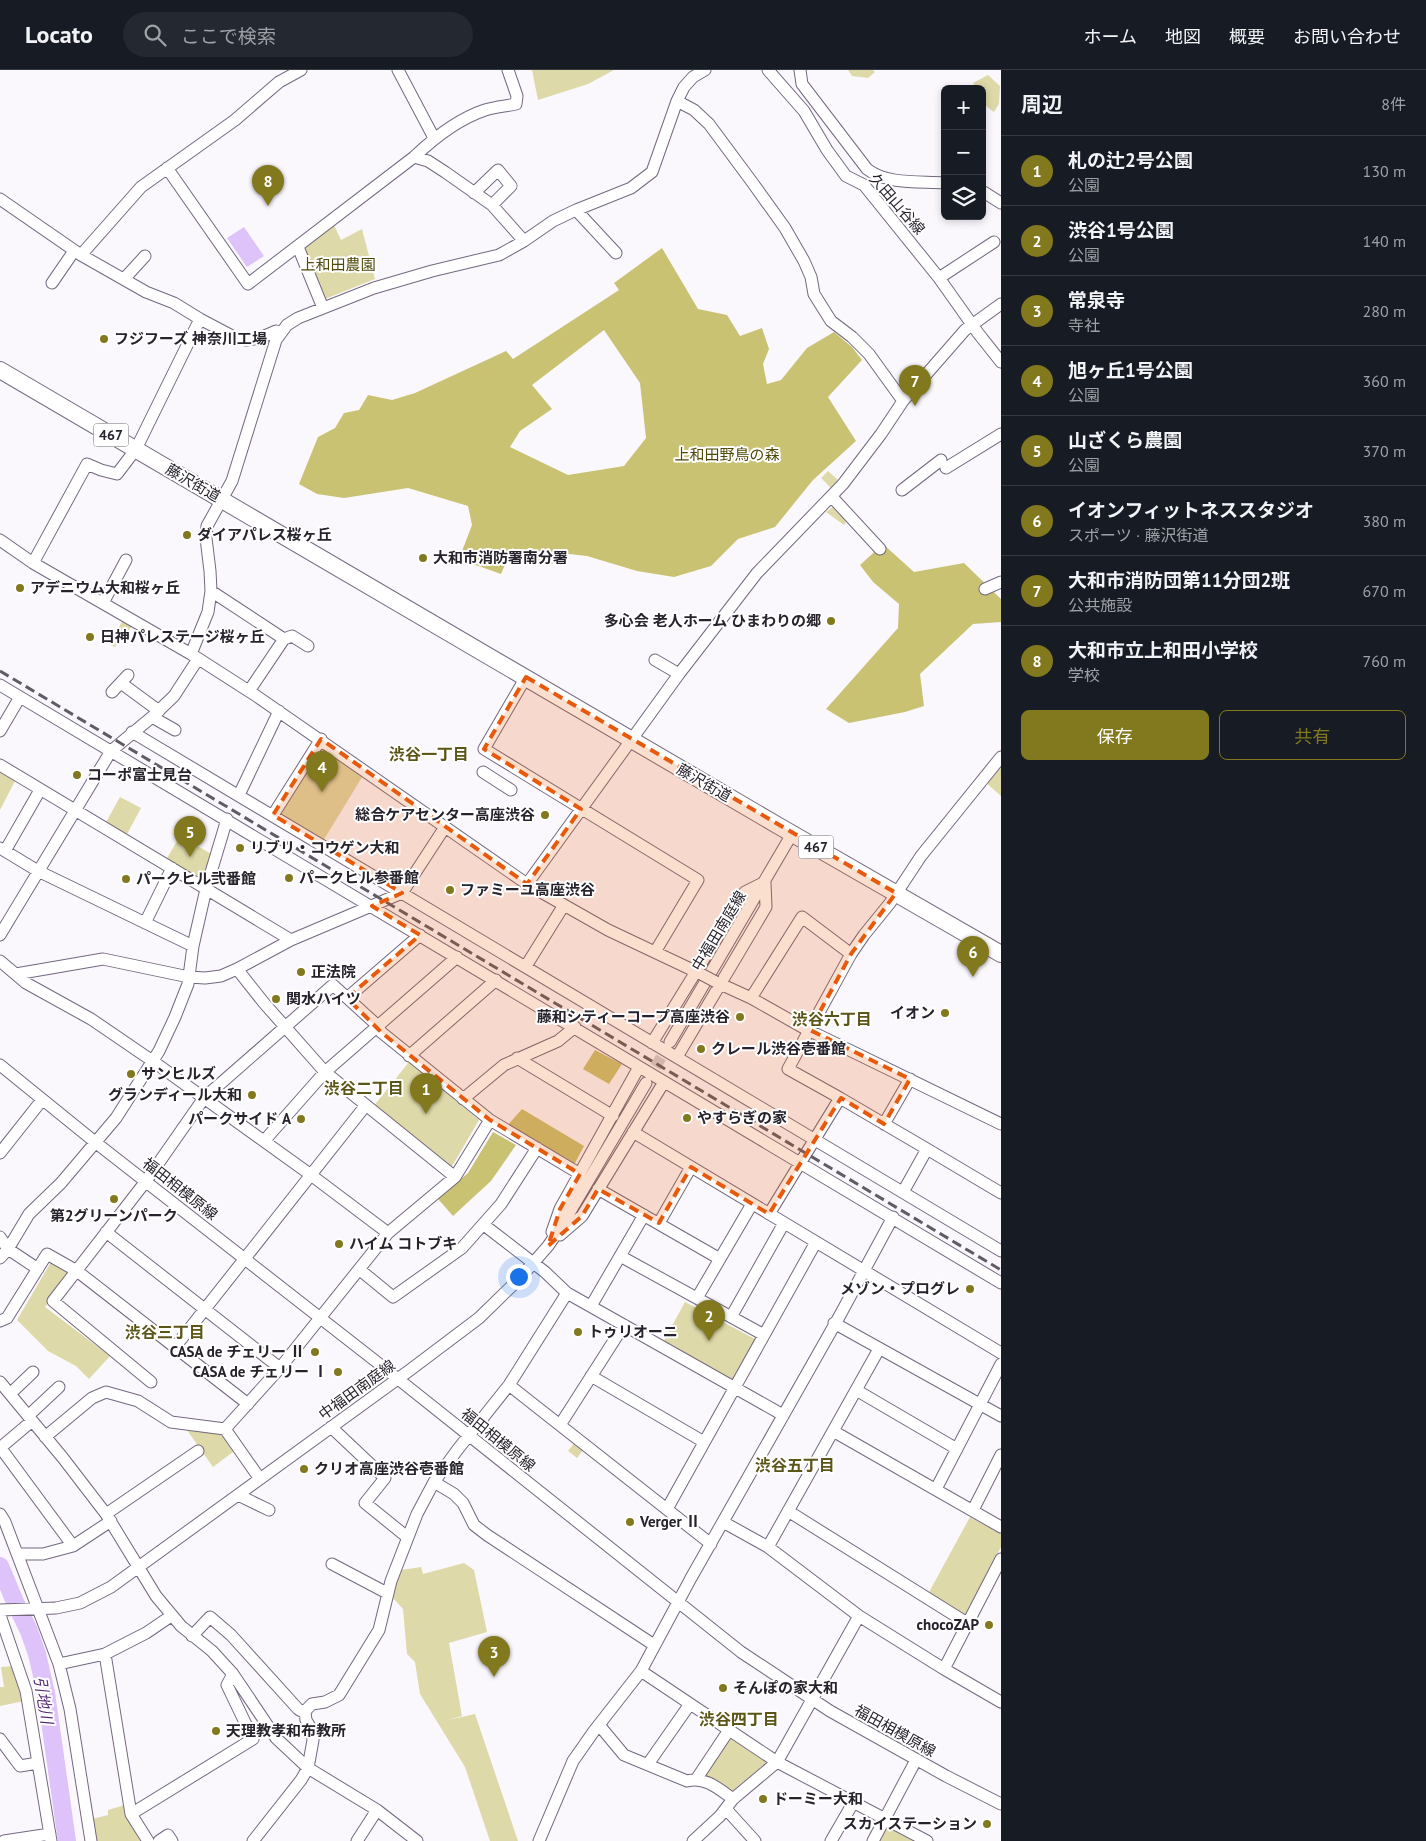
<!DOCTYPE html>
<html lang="ja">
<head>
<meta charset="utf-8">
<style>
  :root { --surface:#171b24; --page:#242831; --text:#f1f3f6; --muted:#9ea1a6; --line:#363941; --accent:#82791e }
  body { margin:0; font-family:"PT Sans","Noto Sans JP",sans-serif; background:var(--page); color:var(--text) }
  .controls { position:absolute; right:15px; top:15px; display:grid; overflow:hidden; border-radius:8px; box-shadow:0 2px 8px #0003 }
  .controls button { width:45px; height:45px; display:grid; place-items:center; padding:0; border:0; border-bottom:1px solid var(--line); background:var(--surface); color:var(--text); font:25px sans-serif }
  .you { position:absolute; left:518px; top:1206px; width:18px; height:18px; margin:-12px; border:4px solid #fff; border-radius:50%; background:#1a73e8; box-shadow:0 0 0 8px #1a73e833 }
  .badge { display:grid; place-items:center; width:32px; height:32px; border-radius:50%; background:var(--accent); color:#fff; font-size:16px; font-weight:700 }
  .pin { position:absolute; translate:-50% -41px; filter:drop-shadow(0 1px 2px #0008) }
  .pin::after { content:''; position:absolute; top:26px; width:18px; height:15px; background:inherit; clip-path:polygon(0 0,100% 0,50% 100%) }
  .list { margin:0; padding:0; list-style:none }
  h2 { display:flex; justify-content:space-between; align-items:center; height:65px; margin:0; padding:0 20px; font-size:21px }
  h2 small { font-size:16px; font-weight:400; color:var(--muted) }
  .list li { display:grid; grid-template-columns:32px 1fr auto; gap:15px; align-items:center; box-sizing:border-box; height:70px; padding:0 20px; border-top:1px solid var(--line) }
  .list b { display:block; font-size:19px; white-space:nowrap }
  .list p { margin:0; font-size:16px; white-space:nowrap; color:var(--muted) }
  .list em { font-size:16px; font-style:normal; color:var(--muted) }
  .actions { display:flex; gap:10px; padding:15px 20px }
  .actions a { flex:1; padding:11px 0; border:1px solid var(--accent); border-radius:8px; text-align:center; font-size:18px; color:var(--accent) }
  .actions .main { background:var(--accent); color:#fff }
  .icon { flex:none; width:28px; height:28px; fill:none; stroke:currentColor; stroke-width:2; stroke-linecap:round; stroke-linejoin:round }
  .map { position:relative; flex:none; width:1001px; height:1771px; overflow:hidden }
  header { display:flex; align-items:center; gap:30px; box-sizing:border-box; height:70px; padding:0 25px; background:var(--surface); border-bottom:1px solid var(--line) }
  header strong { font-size:24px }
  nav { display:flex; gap:28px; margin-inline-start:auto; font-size:18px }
  .search { width:350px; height:45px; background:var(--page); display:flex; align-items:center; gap:12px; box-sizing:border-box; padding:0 18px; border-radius:28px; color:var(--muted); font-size:19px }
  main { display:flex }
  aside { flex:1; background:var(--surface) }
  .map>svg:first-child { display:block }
</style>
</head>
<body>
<header>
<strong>Locato</strong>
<div class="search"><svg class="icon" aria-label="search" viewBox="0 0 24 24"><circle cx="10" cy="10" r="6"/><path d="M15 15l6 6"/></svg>ここで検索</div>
<nav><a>ホーム</a><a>地図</a><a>概要</a><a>お問い合わせ</a></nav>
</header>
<main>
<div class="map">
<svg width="1001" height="1771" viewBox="0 0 1001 1771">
  <rect width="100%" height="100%" fill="#faf8fd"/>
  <path fill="#ded9a8" d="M 532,0 L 614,0 L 588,14 L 538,30 Z
    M 848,0 L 873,0 L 875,2 L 868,8 L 852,6 Z
    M 988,5 L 1000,16 L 999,34 L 994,42 C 984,36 982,30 982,19 L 976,19 L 973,13 Z
    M 333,153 L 341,170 L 362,159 L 375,209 L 325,229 L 303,174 Z
    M 828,401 L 838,410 L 831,418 L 821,408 Z
    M 836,435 L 848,449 L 844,455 L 826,442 Z
    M 123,550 L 133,555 L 115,577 L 109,574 Z
    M 323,677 L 364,704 L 323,771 L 281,745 L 279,740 L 319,678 Z
    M 1001,693 L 1001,726 L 984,711 Z
    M 0,702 L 15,711 L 0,740 Z
    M 120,727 L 141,738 L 126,766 L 105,754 Z
    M 180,766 L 213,785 L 206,806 L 197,808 L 166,790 Z
    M 409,992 L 479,1050 L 451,1098 L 373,1037 Z
    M 51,1192 L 67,1201 L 69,1207 L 45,1237 L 110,1286 L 89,1309 L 76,1296 L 48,1281 L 17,1250 Z
    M 685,1232 L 755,1269 L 756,1273 L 734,1312 L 662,1274 Z
    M 187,1360 L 220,1362 L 233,1382 L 213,1397 Z
    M 575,1372 L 584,1379 L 577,1388 L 568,1381 Z
    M 970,1447 L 1001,1464 L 1001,1477 L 965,1545 L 928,1524 Z
    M 464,1493 L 474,1500 L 487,1562 L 449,1573 L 462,1646 L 448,1650 L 475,1644 L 518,1771 L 490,1771 L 465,1697 L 420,1624 L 415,1592 L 407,1584 L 403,1539 L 391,1526 L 401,1500 L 421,1497 L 423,1504 Z
    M 14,1596 L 24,1631 L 0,1636 L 0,1617 L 4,1617 L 1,1597 Z
    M 734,1668 L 765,1689 L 765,1694 L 731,1722 L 707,1706 L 706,1703 L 728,1669 Z
    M 125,1735 L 125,1744 L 140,1771 L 96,1771 L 92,1749 L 108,1745 L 108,1740 Z
    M 886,1754 L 921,1771 L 876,1771 Z"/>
  <path fill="#cac273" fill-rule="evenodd" d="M 662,178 L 698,239 L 727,245 L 740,266 L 762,258 L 769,279 L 763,294 L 767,314 L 781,310 L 807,278 L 834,262 L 852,277 L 862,290 L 828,327 L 856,371 L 813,410 L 775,457 L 738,469 L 711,496 L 674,507 L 637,501 L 587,486 L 569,484 L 548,496 L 512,478 L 501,504 L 459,489 L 472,455 L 468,436 L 408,418 L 344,428 L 317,424 L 299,414 L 318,367 L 335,358 L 344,343 L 359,340 L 368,325 L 392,330 L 415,323 L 506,281 L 513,289 L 619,220 L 614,213 ZM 604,260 L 640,313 L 646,368 L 624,396 L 568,405 L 510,377 L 520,361 L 552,339 L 532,315 Z
    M 883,474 L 914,502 L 964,493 L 1001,529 L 1001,552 L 973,554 L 920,604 L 924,636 L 905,642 L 849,653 L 826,639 L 898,558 L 899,534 L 873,512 L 860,495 Z
    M 595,980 L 622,994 L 609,1014 L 583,999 Z
    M 522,1039 L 584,1076 L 574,1095 L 506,1057 Z
    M 493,1062 L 516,1075 L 491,1111 L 453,1146 L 438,1129 L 468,1103 Z"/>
  <path fill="#dec3fb" d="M 244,157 L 264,186 L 247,197 L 227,168 Z"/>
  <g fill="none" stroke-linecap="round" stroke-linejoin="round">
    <path stroke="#dec3fb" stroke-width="18" d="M 0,1496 L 15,1532 L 29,1561 L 37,1584 L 46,1623 L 67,1771"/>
    <path stroke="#d0cdd3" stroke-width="11" stroke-dasharray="11 5.5" stroke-linecap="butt" d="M 647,1011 L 669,974"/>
    <g stroke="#73687f" stroke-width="13">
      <path id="minor" d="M 398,0 L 434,68
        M 768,0 L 804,41 L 827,80 L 846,106 L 864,115 L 939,208 L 978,263 L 1001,292
        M 800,0 L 802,14 L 867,99 C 887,115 920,111 945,113
        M 677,31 L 694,40 L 709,54 L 752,112 L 785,158 L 804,191 L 811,207 L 814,224 L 831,251 L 852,267 L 869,284 L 903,331
        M 414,87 L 428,91 L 445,102 L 492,135 L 524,171
        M 167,98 L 248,214 L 414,87 C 435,67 458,49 485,40 C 495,37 506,36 516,34 L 517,26 L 508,0
        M 982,121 L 1001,133
        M 474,123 L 498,100 L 511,116 L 492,135
        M 0,129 L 81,185 L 146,222 L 174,233 L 200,249 L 234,267 L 246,270 L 260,268 L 276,261 L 281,262
        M 576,140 L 616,183
        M 298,177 L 323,238
        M 81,185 L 141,117 L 235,50 L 279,12 L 301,0
        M 939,208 L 994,172
        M 124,209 L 145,186
        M 52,213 L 74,181
        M 946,398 L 1001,364
        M 902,420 L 941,390
        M 832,427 L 880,479
        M 0,470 L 33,493 L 191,584 L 255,625 L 527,814 L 608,860 L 701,904
        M 33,493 L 87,394 L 101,400 L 117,404 L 136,379 L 200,249
        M 985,519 L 1001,512
        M 211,521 L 284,569 L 249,621
        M 103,533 L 126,490
        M 284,569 L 292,566 L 308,576
        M 191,584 L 208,542 L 211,521 L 210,501 L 206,468 L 207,456 L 232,411 L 276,270 L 287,255 L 298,248 L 374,218 L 432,201 L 499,185 L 524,171 L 553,151 L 576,140 L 631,118 L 652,102 L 677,31 L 684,17 L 693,7 L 705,0
        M 655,590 L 679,604
        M 526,607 L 484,679 L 698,810 L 655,882
        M 121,613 L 159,641
        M 0,615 L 1001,1213
        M 112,622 L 128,605
        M 152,647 L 175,660
        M 0,661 L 20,627
        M 132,662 L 1001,1181
        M 0,695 L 291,870
        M 483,702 L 511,720
        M 239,725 L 279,641
        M 273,745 L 321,669
        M 0,778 L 38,801 L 193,876
        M 5,781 L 40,720
        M 527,814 L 679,604 L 757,503 L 843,414 L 881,364 L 903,331 L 965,260 L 1001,234
        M 145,853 L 172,798
        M 0,865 L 111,681 L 152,647 L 174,626 L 198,589
        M 0,891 L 26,913 L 91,949 L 154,992 L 311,1105 L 388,1163
        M 526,896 L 564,835
        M 237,899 L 264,933 L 325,1002 L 455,1107
        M 16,904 L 103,889 L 189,907 L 205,908 L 221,906 L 237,899 L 291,870 L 402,823 L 445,757
        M 716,912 L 751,928 L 804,958 L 1001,1054
        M 347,928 L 420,865
        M 751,928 L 802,847 L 851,884
        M 670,972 L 792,764
        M 652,973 L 745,822 L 765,812
        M 409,986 L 496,910
        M 677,987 L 766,837 L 765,813
        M 517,988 L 613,1046
        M 0,995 L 95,1072 L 378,1293 L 741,1582 L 830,1641 L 946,1706 L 1001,1734
        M 840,1028 L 788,999 L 851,884 L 864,865 L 890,833 L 921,786 L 1001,687
        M 463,1029 L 504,995 L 558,971 L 575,957
        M 884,1054 L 910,1009
        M 633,1062 L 1001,1283
        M 264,1071 L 325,1002 L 457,887
        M 927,1079 L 1001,1123
        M 0,1083 L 42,1030
        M 598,1119 L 720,1189
        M 769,1144 L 840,1028 L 927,1079 L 903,1122
        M 659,1153 L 691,1097
        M 484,1155 L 545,1202 L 567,1223 L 783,1345
        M 106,1162 L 280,1298
        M 552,1162 L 560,1139 L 639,997
        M 560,1165 L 582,1146 L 664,1012
        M 0,1167 L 8,1179 L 38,1199
        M 620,1186 L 764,1265
        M 0,1188 L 8,1179 L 29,1144 L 61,1113 L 116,1048 L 159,981 L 175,947 L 188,914 L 193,876 L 206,819 L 227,749
        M 360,1200 L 393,1227 L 462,1178 L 501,1134 L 537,1078
        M 697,1228 L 752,1134
        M 591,1236 L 644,1145
        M 731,1247 L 784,1153
        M 0,1251 L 7,1248 L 47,1184 L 77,1201 L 248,1334
        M 834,1253 L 1001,1346
        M 175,1277 L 366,1035
        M 591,1306 L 704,1372
        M 0,1312 L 63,1388 L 106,1444 L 156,1526 L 181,1556 L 212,1581 L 233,1604 L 276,1668 L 308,1698 L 377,1740 L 417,1771
        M 151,1312 L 53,1231 L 146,1111 L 204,1028 L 333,915 L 378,956 L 381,962 L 490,1050 L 580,1104
        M 509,1315 L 711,1474
        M 856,1320 L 957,1379
        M 10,1324 L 33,1302
        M 28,1346 L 59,1317
        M 560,1355 L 624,1255
        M 331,1357 L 385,1408 L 365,1433 L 407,1467
        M 225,1359 L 280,1298 L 388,1163 L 455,1107 L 490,1050
        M 833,1361 L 1001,1457
        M 45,1367 L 92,1328 L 106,1322 L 138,1331 L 171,1352 L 225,1359 L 260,1409
        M 0,1377 L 73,1476
        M 0,1378 L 32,1351
        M 434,1412 L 454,1424 L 463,1433 L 474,1455 L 487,1465 L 654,1575
        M 936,1419 L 1001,1294
        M 238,1425 L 269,1440
        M 667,1439 L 816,1172
        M 973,1440 L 1001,1385
        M 788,1441 L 967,1553
        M 0,1444 L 5,1452 L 59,1594 L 70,1639 L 91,1771
        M 106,1444 L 198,1381
        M 723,1452 L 768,1477 L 859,1546 L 944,1599 L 1001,1632
        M 768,1477 L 879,1279
        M 17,1484 L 43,1484 L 73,1476 L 111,1451
        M 332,1494 L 387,1523
        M 0,1540 L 56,1538 L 80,1533 L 111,1517 L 410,1300 L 479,1248 L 520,1208 L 548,1176 L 561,1157 L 646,1013
        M 0,1545 L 26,1621 L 51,1771
        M 192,1566 L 210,1547 L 231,1565 L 298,1639 L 305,1643
        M 105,1584 L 131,1744 L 148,1771
        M 59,1594 L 105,1584 L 146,1563 L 171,1546
        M 944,1599 L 1001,1489
        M 641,1601 L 777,1692 L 927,1771
        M 599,1655 L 624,1685 L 687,1711 C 705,1706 719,1719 733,1729 L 777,1692 L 859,1546
        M 0,1669 L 20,1696 L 38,1693
        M 648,1694 L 690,1634
        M 697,1708 L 729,1660
        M 726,1739 L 755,1771
        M 131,1744 L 253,1669 L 227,1615 L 233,1604
        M 4,1771 L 50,1764
        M 159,1771 L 168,1765 L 172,1771
        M 253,1771 L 301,1710 L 308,1698 L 313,1670 L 312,1660 L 306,1650 L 305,1643 L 307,1639 L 312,1634 L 325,1632 L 339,1625 L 379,1560 L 391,1511 L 417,1444 L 425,1429 L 434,1412 L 458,1379 L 509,1315 L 567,1223
        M 357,1771 L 377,1740
        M 539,1771 L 573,1691 L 594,1661 L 641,1601 L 691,1508 L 839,1247 L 893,1147
        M 693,1771 L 720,1746 L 733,1729
        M 831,1771 L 853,1733
        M 873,1771 L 916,1690"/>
    </g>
    <g stroke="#73687f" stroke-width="18">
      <path id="highway" d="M 0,300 L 777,755 L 1001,884"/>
    </g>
    <use href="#minor" stroke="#fff" stroke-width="11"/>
    <use href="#highway" stroke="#fff" stroke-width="16"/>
    <path stroke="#605c65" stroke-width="3" stroke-dasharray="10 5" stroke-linecap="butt" d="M 0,601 L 1001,1200"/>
    <g stroke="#73687f" stroke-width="13" stroke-linecap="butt">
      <path id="minor-bridge" d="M 701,904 L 716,912"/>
    </g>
    <use href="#minor-bridge" stroke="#fff" stroke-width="11"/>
  </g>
  <path fill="#e8590c" fill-opacity="0.2" stroke="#e8590c" stroke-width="4" stroke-dasharray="10 6" stroke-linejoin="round" d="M 526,607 L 896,823 L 851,884 L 810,960 L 910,1009 L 884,1054 L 841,1028 L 769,1144 L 691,1097 L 659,1153 L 598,1119 L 582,1146 L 548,1176 L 560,1139 L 580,1104 L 490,1050 L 381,962 L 347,928 L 420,865 L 372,836 L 402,823 L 273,745 L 321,669 L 527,814 L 581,739 L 484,679 Z"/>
  <g fill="#82791e" stroke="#fff" stroke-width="2">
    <circle cx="104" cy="269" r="5"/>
    <circle cx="187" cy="465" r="5"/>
    <circle cx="423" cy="488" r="5"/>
    <circle cx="20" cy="518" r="5"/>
    <circle cx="831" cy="551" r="5"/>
    <circle cx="90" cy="567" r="5"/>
    <circle cx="77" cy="705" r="5"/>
    <circle cx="545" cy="745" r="5"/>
    <circle cx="240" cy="778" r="5"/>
    <circle cx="289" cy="808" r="5"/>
    <circle cx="126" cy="809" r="5"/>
    <circle cx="450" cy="820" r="5"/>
    <circle cx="301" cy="902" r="5"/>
    <circle cx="276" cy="929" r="5"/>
    <circle cx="945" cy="943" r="5"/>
    <circle cx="740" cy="947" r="5"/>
    <circle cx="701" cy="979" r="5"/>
    <circle cx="131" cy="1004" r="5"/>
    <circle cx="252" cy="1025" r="5"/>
    <circle cx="687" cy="1048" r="5"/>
    <circle cx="301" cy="1049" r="5"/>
    <circle cx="114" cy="1129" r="5"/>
    <circle cx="339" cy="1174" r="5"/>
    <circle cx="970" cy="1219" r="5"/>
    <circle cx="578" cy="1262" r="5"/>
    <circle cx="315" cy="1282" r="5"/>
    <circle cx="338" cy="1302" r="5"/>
    <circle cx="304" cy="1399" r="5"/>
    <circle cx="630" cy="1452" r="5"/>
    <circle cx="989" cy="1555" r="5"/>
    <circle cx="723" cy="1618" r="5"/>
    <circle cx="216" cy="1661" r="5"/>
    <circle cx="763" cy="1729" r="5"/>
    <circle cx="987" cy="1754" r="5"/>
  </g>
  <g text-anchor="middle" stroke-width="4" stroke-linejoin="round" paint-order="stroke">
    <g fill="#fff" stroke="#68646b" stroke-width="1">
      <rect x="93.5" y="353.5" width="35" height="23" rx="4"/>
      <rect x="798.5" y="765.5" width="35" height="23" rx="4"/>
    </g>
    <g font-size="14" font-weight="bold" fill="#27222c">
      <text x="111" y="370">467</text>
      <text x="816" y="782">467</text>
    </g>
    <g font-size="15" fill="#27222c" stroke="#fff">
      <text transform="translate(897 134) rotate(49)" y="5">久田山谷線</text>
      <text transform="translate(193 413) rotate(30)" y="5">藤沢街道</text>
      <text transform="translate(704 713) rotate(30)" y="5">藤沢街道</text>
      <text transform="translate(719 861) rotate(-59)" y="5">中福田南庭線</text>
      <text transform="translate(180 1119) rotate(38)" y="5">福田相模原線</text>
      <text transform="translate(357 1320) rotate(-36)" y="5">中福田南庭線</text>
      <text transform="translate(498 1370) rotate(39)" y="5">福田相模原線</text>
      <text transform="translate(895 1661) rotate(29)" y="5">福田相模原線</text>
    </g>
    <g font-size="15" fill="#4f4809" stroke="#fff">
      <text x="338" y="200">上和田農園</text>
      <text x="727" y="390">上和田野鳥の森</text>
    </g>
    <g font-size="15" font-weight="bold" fill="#27222c" stroke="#fff" text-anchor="start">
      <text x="114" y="274">フジフーズ 神奈川工場</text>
      <text x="197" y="470">ダイアパレス桜ヶ丘</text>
      <text x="433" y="493">大和市消防署南分署</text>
      <text x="30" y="523">アデニウム大和桜ヶ丘</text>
      <text x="821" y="556" text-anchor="end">多心会 老人ホーム ひまわりの郷</text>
      <text x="100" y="572">日神パレステージ桜ヶ丘</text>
      <text x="87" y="710">コーポ富士見台</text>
      <text x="535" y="750" text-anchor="end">総合ケアセンター高座渋谷</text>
      <text x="250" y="783">リブリ・コウゲン大和</text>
      <text x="299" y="813">パークヒル参番館</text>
      <text x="136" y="814">パークヒル弐番館</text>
      <text x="460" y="825">ファミーユ高座渋谷</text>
      <text x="311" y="907">正法院</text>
      <text x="286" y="934">関水ハイツ</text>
      <text x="935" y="948" text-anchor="end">イオン</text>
      <text x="730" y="952" text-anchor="end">藤和シティーコープ高座渋谷</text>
      <text x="711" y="984">クレール渋谷壱番館</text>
      <text x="141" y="1009">サンヒルズ</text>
      <text x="242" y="1030" text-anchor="end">グランディール大和</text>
      <text x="697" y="1053">やすらぎの家</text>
      <text x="291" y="1054" text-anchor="end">パークサイド A</text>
      <text x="114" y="1151" text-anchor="middle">第2グリーンパーク</text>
      <text x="349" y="1179">ハイム コトブキ</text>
      <text x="960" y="1224" text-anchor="end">メゾン・プログレ</text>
      <text x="588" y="1267">トゥリオーニ</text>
      <text x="305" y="1287" text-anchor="end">CASA de チェリー Ⅱ</text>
      <text x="328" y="1307" text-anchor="end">CASA de チェリー Ⅰ</text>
      <text x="314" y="1404">クリオ高座渋谷壱番館</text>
      <text x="640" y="1457">Verger Ⅱ</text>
      <text x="979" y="1560" text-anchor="end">chocoZAP</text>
      <text x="733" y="1623">そんぽの家大和</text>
      <text x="226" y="1666">天理教孝和布教所</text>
      <text x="773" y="1734">ドーミー大和</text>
      <text x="977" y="1759" text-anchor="end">スカイステーション</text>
    </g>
    <g font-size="16" font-weight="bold" fill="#5c5518" stroke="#fff">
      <text x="429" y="690">渋谷一丁目</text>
      <text x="832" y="955">渋谷六丁目</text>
      <text x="364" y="1024">渋谷二丁目</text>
      <text x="165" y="1268">渋谷三丁目</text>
      <text x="795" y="1401">渋谷五丁目</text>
      <text x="739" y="1655">渋谷四丁目</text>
    </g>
    <g font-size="16" font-style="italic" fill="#562a79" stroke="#fff">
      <text transform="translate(44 1630) rotate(81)" y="6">引地川</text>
    </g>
  </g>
</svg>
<div class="controls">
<button>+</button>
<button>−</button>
<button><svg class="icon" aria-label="layers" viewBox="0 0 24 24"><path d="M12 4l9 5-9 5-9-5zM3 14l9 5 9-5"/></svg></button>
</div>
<div class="you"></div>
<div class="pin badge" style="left:426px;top:1044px">1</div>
<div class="pin badge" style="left:709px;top:1271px">2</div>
<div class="pin badge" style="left:494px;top:1607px">3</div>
<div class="pin badge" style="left:322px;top:722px">4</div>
<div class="pin badge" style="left:190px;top:787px">5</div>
<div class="pin badge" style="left:973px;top:907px">6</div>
<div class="pin badge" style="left:915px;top:336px">7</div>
<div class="pin badge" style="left:268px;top:136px">8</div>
</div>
<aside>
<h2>周辺<small>8件</small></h2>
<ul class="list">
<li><span class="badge">1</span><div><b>札の辻2号公園</b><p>公園</p></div><em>130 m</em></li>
<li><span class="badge">2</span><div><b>渋谷1号公園</b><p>公園</p></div><em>140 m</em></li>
<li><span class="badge">3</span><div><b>常泉寺</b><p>寺社</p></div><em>280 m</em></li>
<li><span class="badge">4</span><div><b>旭ヶ丘1号公園</b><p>公園</p></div><em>360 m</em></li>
<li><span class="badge">5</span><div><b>山ざくら農園</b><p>公園</p></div><em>370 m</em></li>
<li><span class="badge">6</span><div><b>イオンフィットネススタジオ</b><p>スポーツ · 藤沢街道</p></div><em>380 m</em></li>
<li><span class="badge">7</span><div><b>大和市消防団第11分団2班</b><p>公共施設</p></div><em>670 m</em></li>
<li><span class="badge">8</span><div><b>大和市立上和田小学校</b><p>学校</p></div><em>760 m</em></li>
</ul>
<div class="actions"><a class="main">保存</a><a>共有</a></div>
</aside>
</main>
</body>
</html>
